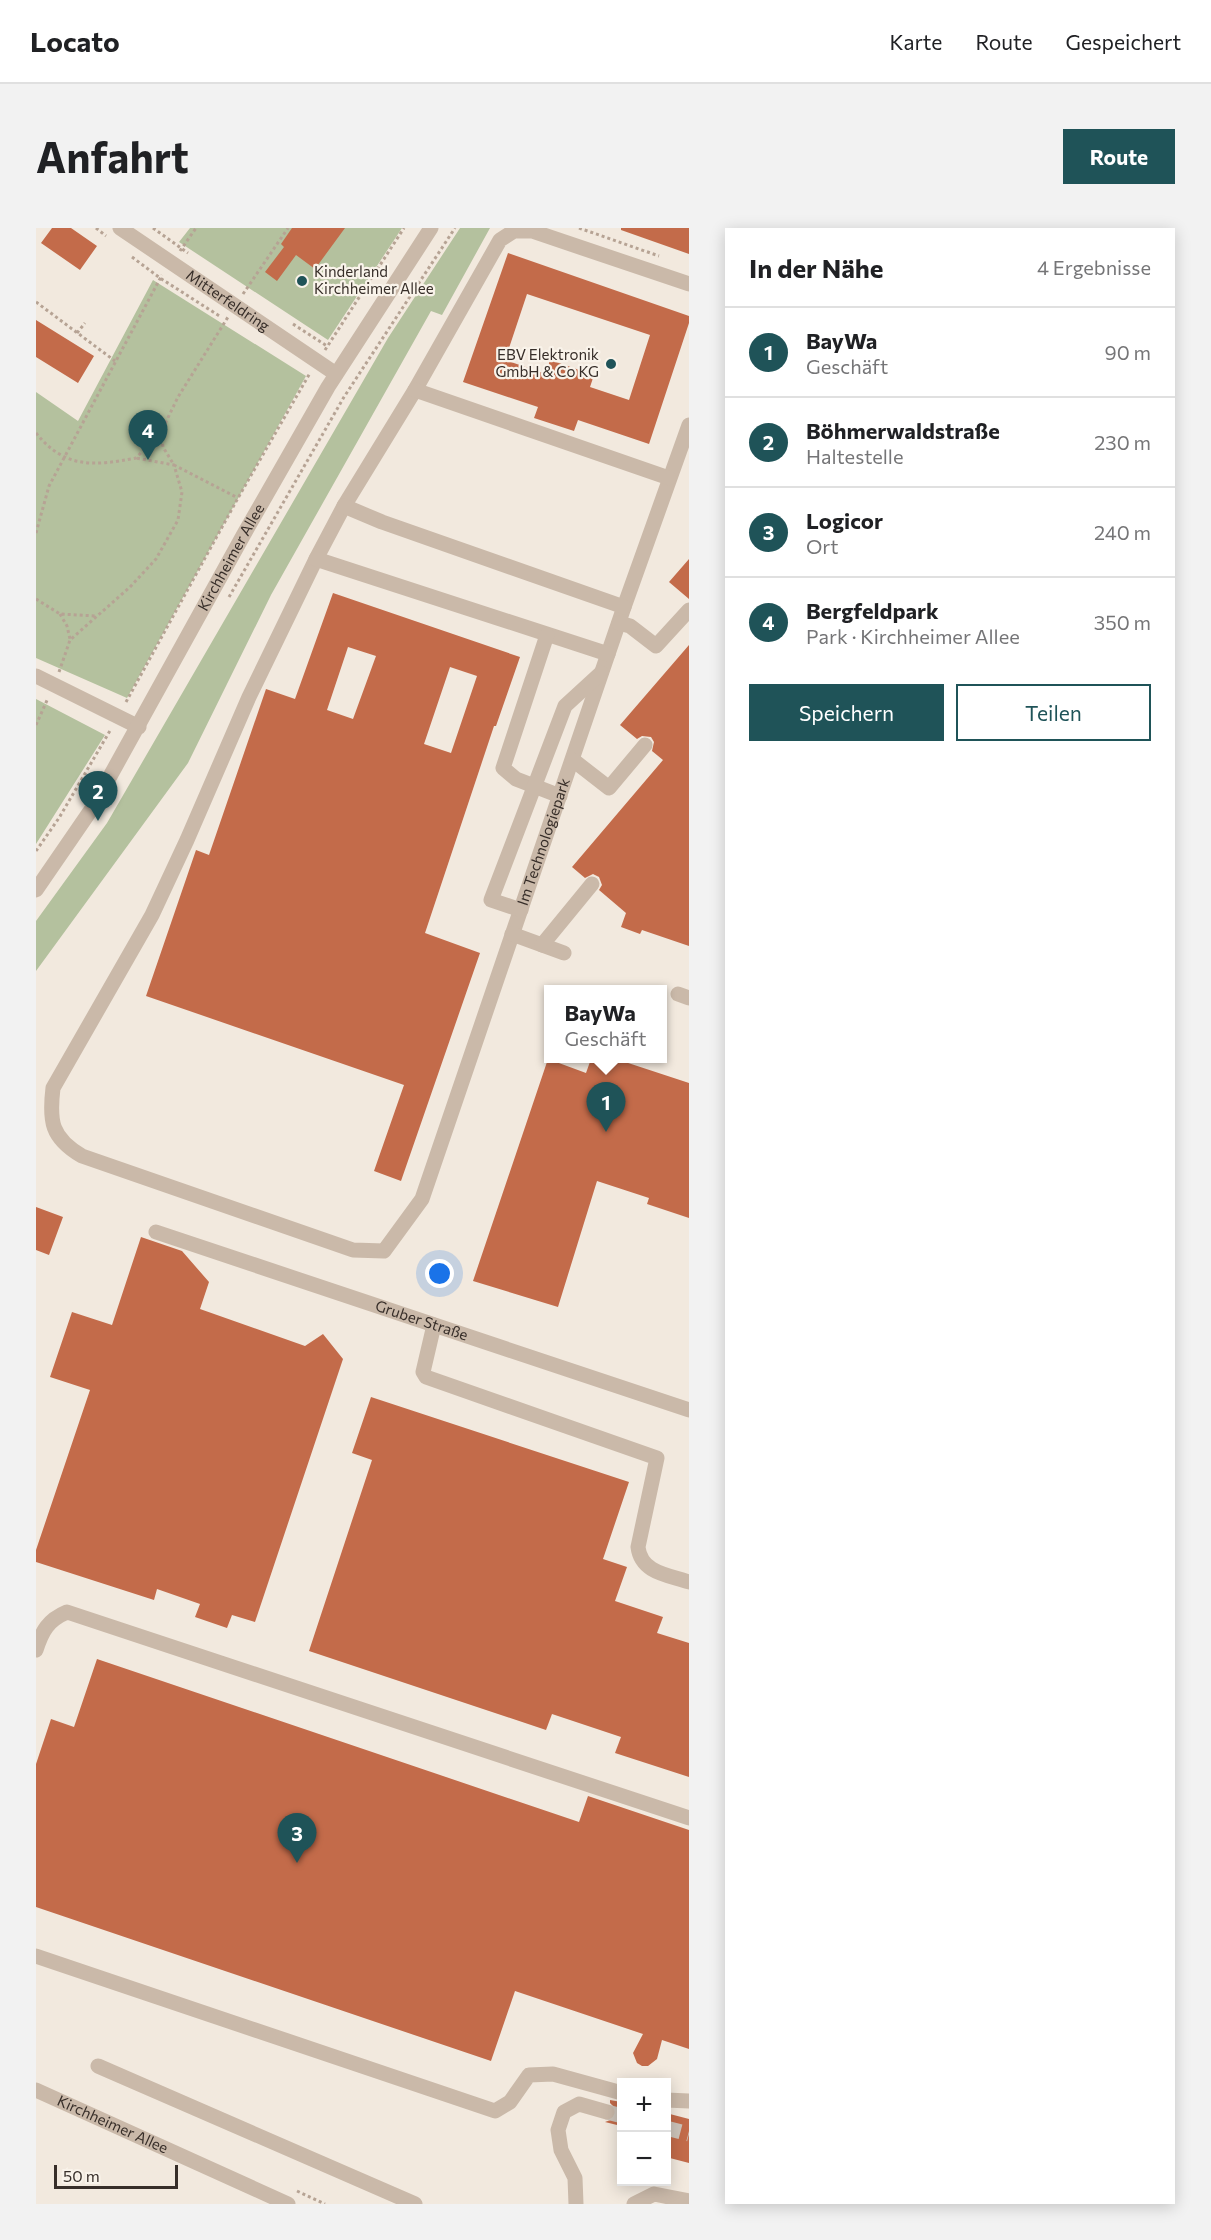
<!DOCTYPE html>
<html lang="de">
<head>
<meta charset="utf-8">
<style>
  :root { --surface:#fff; --page:#f2f2f2; --text:#202124; --muted:#757577; --line:#e0e0e0; --accent:#1f5358 }
  body { margin:0; font-family:Commissioner,sans-serif; background:var(--page); color:var(--text) }
  .controls { position:absolute; right:18px; bottom:18px; display:grid; overflow:hidden; border-radius:0px; box-shadow:0 3px 15px #0003 }
  .controls button { width:54px; height:54px; display:grid; place-items:center; padding:0; border:0; border-bottom:2px solid var(--line); background:var(--surface); color:var(--text); font:30px sans-serif }
  .scale { position:absolute; left:18px; bottom:15px; width:124px; box-sizing:border-box; padding-left:6px; border:3px solid #372e29; border-top:0; font-size:16px; line-height:21px; white-space:nowrap; color:#372e29; -webkit-text-stroke:4px #f9f3ea; paint-order:stroke }
  .you { position:absolute; left:404px; top:1046px; width:21px; height:21px; margin:-15px; border:4px solid #fff; border-radius:50%; background:#1a73e8; box-shadow:0 0 0 9px #1a73e833 }
  .badge { display:grid; place-items:center; width:39px; height:39px; border-radius:50%; background:var(--accent); color:#fff; font-size:20px; font-weight:700 }
  .pin { position:absolute; translate:-50% -50px; filter:drop-shadow(0 2px 3px #0008) }
  .pin::after { content:''; position:absolute; top:32px; width:21px; height:18px; background:inherit; clip-path:polygon(0 0,100% 0,50% 100%) }
  .popup { position:absolute; left:508px; top:757px; width:123px; height:78px; box-sizing:border-box; display:grid; place-content:center; border-radius:0px; background:var(--surface); filter:drop-shadow(0 2px 4px #0005); font-size:20px; white-space:nowrap; color:var(--muted) }
  .popup b { font-size:22px; color:var(--text) }
  .popup::after { content:''; position:absolute; left:50%; top:100%; margin-left:-12px; border:12px solid transparent; border-top-color:var(--surface) }
  .list { margin:0; padding:0; list-style:none }
  h2 { display:flex; justify-content:space-between; align-items:center; height:78px; margin:0; padding:0 24px; font-size:26px }
  h2 small { font-size:20px; font-weight:400; color:var(--muted) }
  .list li { display:grid; grid-template-columns:39px 1fr auto; gap:18px; align-items:center; box-sizing:border-box; height:90px; padding:0 24px; border-top:2px solid var(--line) }
  .list b { display:block; font-size:22px; white-space:nowrap }
  .list p { margin:0; font-size:20px; white-space:nowrap; color:var(--muted) }
  .list em { font-size:20px; font-style:normal; color:var(--muted) }
  .actions { display:flex; gap:12px; padding:18px 24px }
  .actions a { flex:1; padding:14px 0; border:2px solid var(--accent); border-radius:0px; text-align:center; font-size:21px; color:var(--accent) }
  .actions .main { background:var(--accent); color:#fff }
  .map { position:relative; flex:none; width:653px; height:1976px; overflow:hidden; border-radius:0px }
  header { display:flex; align-items:center; gap:36px; box-sizing:border-box; height:84px; padding:0 30px; background:var(--surface); border-bottom:2px solid var(--line) }
  header strong { font-size:28px }
  nav { display:flex; gap:33px; margin-inline-start:auto; font-size:21px }
  .intro { display:flex; align-items:center; justify-content:space-between; box-sizing:border-box; height:144px; padding:0 36px }
  h1 { margin:0; font-size:42px }
  .button { padding:15px 27px; border-radius:0px; background:var(--accent); color:#fff; font-size:21px; font-weight:700 }
  main { display:flex; gap:36px; padding:0 36px }
  aside { flex:1; background:var(--surface); border-radius:0px; box-shadow:0 3px 15px #0003 }
  .map>svg:first-child { display:block }
</style>
</head>
<body>
<header>
<strong>Locato</strong>
<nav><a>Karte</a><a>Route</a><a>Gespeichert</a></nav>
</header>
<div class="intro"><h1>Anfahrt</h1><a class="button">Route</a></div>
<main>
<div class="map">
<svg width="653" height="1976" viewBox="0 0 653 1976">
  <rect width="100%" height="100%" fill="#f2e9de"/>
  <path fill="#b4c19e" d="M 154,0 L 366,0 L 292,112 L 143,14 Z
    M 424,0 L 454,0 L 406,87 L 395,83 L 235,367 L 152,535 L 0,743 L 0,693 L 71,595 L 352,110 Z
    M 117,52 L 270,148 L 91,470 L 0,430 L 0,164 L 42,193 Z
    M 0,471 L 69,507 L 0,616 Z"/>
  <path fill="#c36b4a" fill-rule="evenodd" d="M 16,0 L 35,0 L 61,18 L 44,42 L 5,15 Z
    M 256,0 L 309,0 L 279,41 L 260,27 L 241,53 L 229,44 L 248,19 L 245,16 Z
    M 585,0 L 653,0 L 653,26 L 585,2 Z
    M 472,25 L 653,88 L 653,95 L 613,216 L 542,192 L 538,203 L 498,190 L 502,179 L 427,154 ZM 491,66 L 614,107 L 593,172 L 554,159 L 558,147 L 514,132 L 510,146 L 469,132 Z
    M 0,92 L 58,128 L 42,155 L 0,129 Z
    M 653,331 L 653,371 L 633,354 Z
    M 297,365 L 484,429 L 460,498 L 458,498 L 389,705 L 444,725 L 365,953 L 338,943 L 368,857 L 110,768 L 160,622 L 173,627 L 230,461 L 259,471 ZM 312,419 L 340,428 L 317,491 L 291,482 ZM 414,439 L 441,448 L 415,525 L 388,516 Z
    M 653,417 L 653,718 L 606,702 L 604,706 L 585,699 L 590,685 L 563,662 L 566,657 L 563,649 L 557,646 L 549,650 L 536,639 L 627,532 L 616,523 L 618,514 L 615,509 L 606,508 L 601,511 L 584,497 Z
    M 512,831 L 550,845 L 555,831 L 580,831 L 653,855 L 653,990 L 611,976 L 613,970 L 561,953 L 522,1079 L 437,1053 Z
    M 0,979 L 27,989 L 13,1027 L 0,1022 Z
    M 105,1009 L 146,1023 L 173,1054 L 164,1081 L 269,1118 L 287,1106 L 307,1131 L 219,1394 L 196,1387 L 191,1400 L 159,1389 L 164,1376 L 121,1361 L 118,1372 L 0,1334 L 0,1322 L 54,1162 L 14,1149 L 36,1084 L 76,1097 Z
    M 335,1169 L 593,1254 L 567,1331 L 591,1339 L 579,1373 L 627,1389 L 621,1405 L 653,1415 L 653,1549 L 579,1525 L 585,1509 L 516,1486 L 510,1502 L 273,1423 L 336,1232 L 316,1225 Z
    M 61,1431 L 543,1594 L 552,1568 L 653,1602 L 653,1821 L 626,1812 L 621,1831 L 612,1838 L 606,1838 L 601,1835 L 597,1825 L 607,1806 L 479,1763 L 455,1833 L 0,1679 L 0,1536 L 15,1491 L 38,1499 Z
    M 574,1872 L 585,1874 L 585,1898 L 569,1894 L 577,1891 L 580,1886 L 580,1881 L 574,1875 Z
    M 630,1885 L 653,1891 L 653,1935 L 630,1929 Z"/>
  <g fill="none" stroke-linecap="round" stroke-linejoin="round">
    <path stroke="#cdc4ba" stroke-width="15" stroke-dasharray="15 8" stroke-linecap="butt" d="M 571,1884 L 586,1888
      M 630,1900 L 653,1906"/>
    <path stroke="#b6a394" stroke-width="3" stroke-dasharray="3 3" stroke-linecap="butt" d="M 60,0 L 70,8
      M 117,0 L 152,25
      M 543,0 L 623,28
      M 144,23 L 160,0
      M 96,29 L 124,50 L 185,89
      M 207,66 L 252,0
      M 0,74 L 79,133
      M 257,96 L 291,118
      M 41,105 L 49,95
      M 289,122 L 368,0
      M 125,204 L 127,219 L 138,237 L 202,270
      M 0,205 C 29,241 58,238 100,230 L 125,204 L 142,169 L 192,89
      M 0,305 L 13,258 L 126,47
      M 193,369 L 308,169 L 419,0
      M 0,371 L 24,386 L 60,388
      M 24,386 L 31,398 L 34,411
      M 23,444 L 34,412 L 94,359 L 120,331 L 142,292 L 146,264 L 138,237 L 100,230
      M 90,474 L 202,270 L 274,145
      M 0,497 L 12,470
      M 0,623 L 23,590 L 75,501
      M 261,1963 L 289,1976"/>
    <g stroke="#cab9a9" stroke-width="15">
      <path id="s1" d="M 84,0 L 300,146"/>
      <path id="s2" d="M 653,56 L 496,3 L 478,3 L 464,12 L 379,162 L 308,278 L 280,331 L 213,469 L 151,612 L 116,687 L 17,860 C 13,893 15,910 46,928 L 317,1022 L 348,1023 L 386,971 L 588,379 L 653,197"/>
      <path d="M 379,162 L 633,250"/>
      <path d="M 308,278 L 346,294 L 588,379"/>
      <path d="M 280,331 L 572,426"/>
      <path d="M 583,395 L 594,398 L 620,418 L 653,382"/>
      <path d="M 511,407 L 467,540 L 480,551 L 524,568"/>
      <path d="M 0,448 L 103,499"/>
      <path d="M 537,532 L 573,560 L 609,517"/>
      <path id="s3" d="M 0,662 L 57,579 L 208,306 L 292,159 L 395,0"/>
      <path d="M 485,682 L 455,672 L 529,478 L 565,445"/>
      <path d="M 476,706 L 528,725"/>
      <path d="M 506,717 L 556,656"/>
      <path d="M 642,766 L 653,770"/>
      <path id="s4" d="M 120,1004 L 653,1182"/>
      <path d="M 398,1097 L 387,1144 L 390,1149 L 621,1230 L 602,1319 C 605,1345 632,1347 653,1354"/>
      <path d="M 0,1422 C 6,1403 12,1392 31,1384 L 653,1590"/>
      <path d="M 0,1728 L 459,1883 L 474,1874 L 493,1847 L 517,1846 L 586,1865"/>
      <path d="M 62,1838 L 379,1976"/>
      <path id="s5" d="M 0,1862 L 252,1976"/>
      <path d="M 630,1872 L 653,1873"/>
      <path d="M 540,1976 L 539,1950 L 525,1922 L 522,1902 L 528,1884 L 543,1876 L 571,1884"/>
      <path d="M 598,1976 L 618,1966 L 653,1973"/>
    </g>
  </g>
  <g fill="#1f5358" stroke="#f9f3ea" stroke-width="2">
    <circle cx="266" cy="53" r="6"/>
    <circle cx="575" cy="136" r="6"/>
  </g>
  <g text-anchor="middle" stroke-width="4.5" stroke-linejoin="round" paint-order="stroke">
    <g font-size="15" fill="#372e29" stroke="#f9f3ea" text-anchor="start">
      <text x="278" y="49">Kinderland<tspan x="278" dy="17">Kirchheimer Allee</tspan></text>
      <text x="563" y="132" text-anchor="end">EBV Elektronik<tspan x="563" dy="17">GmbH &amp; Co KG</tspan></text>
    </g>
    <g font-size="15" fill="#372e29" stroke="#f9f3ea">
      <text dy="5" stroke="none"><textPath href="#s1" startOffset="130">Mitterfeldring</textPath></text>
      <text dy="5" stroke="none"><textPath href="#s3" startOffset="386">Kirchheimer Allee</textPath></text>
      <text dy="5" stroke="none"><textPath href="#s2" startOffset="2000">Im Technologiepark</textPath></text>
      <text dy="5" stroke="none"><textPath href="#s4" startOffset="280">Gruber Straße</textPath></text>
      <text dy="5" stroke="none"><textPath href="#s5" startOffset="84">Kirchheimer Allee</textPath></text>
    </g>
  </g>
</svg>
<div class="controls">
<button>+</button>
<button>−</button>
</div>
<div class="scale">50 m</div>
<div class="you"></div>
<div class="pin badge" style="left:570px;top:904px">1</div>
<div class="popup"><b>BayWa</b>Geschäft</div>
<div class="pin badge" style="left:62px;top:593px">2</div>
<div class="pin badge" style="left:261px;top:1635px">3</div>
<div class="pin badge" style="left:112px;top:232px">4</div>
</div>
<aside>
<h2>In der Nähe<small>4 Ergebnisse</small></h2>
<ul class="list">
<li><span class="badge">1</span><div><b>BayWa</b><p>Geschäft</p></div><em>90 m</em></li>
<li><span class="badge">2</span><div><b>Böhmerwaldstraße</b><p>Haltestelle</p></div><em>230 m</em></li>
<li><span class="badge">3</span><div><b>Logicor</b><p>Ort</p></div><em>240 m</em></li>
<li><span class="badge">4</span><div><b>Bergfeldpark</b><p>Park · Kirchheimer Allee</p></div><em>350 m</em></li>
</ul>
<div class="actions"><a class="main">Speichern</a><a>Teilen</a></div>
</aside>
</main>
</body>
</html>
